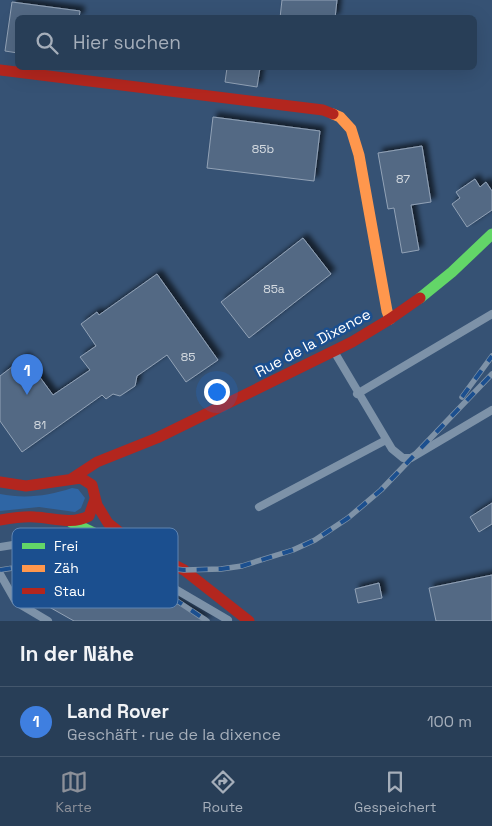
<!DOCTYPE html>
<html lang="de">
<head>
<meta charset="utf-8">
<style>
  :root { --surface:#283e57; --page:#30455d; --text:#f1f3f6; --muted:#a5aeba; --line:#44576d; --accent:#8c9099 }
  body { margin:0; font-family:"Space Grotesk",sans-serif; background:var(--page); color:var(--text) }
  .you { position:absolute; left:216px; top:391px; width:18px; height:18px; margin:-12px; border:4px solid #fff; border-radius:50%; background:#1a73e8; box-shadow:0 0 0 8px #1a73e833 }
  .badge { display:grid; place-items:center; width:32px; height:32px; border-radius:50%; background:var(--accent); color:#fff; font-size:16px; font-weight:700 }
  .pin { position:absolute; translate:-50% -41px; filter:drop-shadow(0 1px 2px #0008) }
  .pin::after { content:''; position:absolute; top:26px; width:18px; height:15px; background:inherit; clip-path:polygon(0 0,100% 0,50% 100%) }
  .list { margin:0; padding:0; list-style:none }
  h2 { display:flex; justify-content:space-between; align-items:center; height:65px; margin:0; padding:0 20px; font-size:21px }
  h2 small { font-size:16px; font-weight:400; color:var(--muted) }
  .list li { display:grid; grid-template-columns:32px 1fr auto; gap:15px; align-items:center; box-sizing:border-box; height:70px; padding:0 20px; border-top:1px solid var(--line) }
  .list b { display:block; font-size:19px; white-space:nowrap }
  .list p { margin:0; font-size:16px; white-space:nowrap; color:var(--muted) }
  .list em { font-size:16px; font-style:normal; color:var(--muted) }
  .icon { flex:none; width:28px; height:28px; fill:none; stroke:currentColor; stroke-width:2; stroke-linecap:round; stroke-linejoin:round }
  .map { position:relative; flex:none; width:492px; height:621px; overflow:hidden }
  .search { position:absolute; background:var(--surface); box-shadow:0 5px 20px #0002; left:15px; right:15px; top:15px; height:55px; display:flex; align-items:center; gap:12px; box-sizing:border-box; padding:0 18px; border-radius:8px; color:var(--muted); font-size:19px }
  .sheet { height:135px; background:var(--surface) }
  nav { display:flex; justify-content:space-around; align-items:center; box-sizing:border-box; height:70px; border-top:1px solid var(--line); background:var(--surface); font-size:14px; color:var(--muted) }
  nav a { display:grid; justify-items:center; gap:2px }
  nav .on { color:var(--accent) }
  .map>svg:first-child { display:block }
</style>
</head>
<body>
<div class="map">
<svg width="492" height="621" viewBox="0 0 492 621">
  <defs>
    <filter id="shadow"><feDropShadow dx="4.5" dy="-4.5" stdDeviation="2.5" flood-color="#0009"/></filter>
  </defs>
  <rect width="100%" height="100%" fill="#365274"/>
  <path fill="#2f66a5" d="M 72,488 L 78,489 L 85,498 L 81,508 L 75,512 L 39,507 L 0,511 L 0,494 C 25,499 48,496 72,488 Z"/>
  <path fill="#526984" stroke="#92a2b6" filter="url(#shadow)" d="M 282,0 L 337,0 L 335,18 L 280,18 Z
    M 12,2 L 80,11 L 79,18 L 18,18 L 18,53 L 5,51 Z
    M 227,68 L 260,68 L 257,87 L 225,82 Z
    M 213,117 L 320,131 L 314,181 L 207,168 Z
    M 422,146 L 431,202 L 411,205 L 419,250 L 402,253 L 394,208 L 388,209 L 378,153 Z
    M 475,179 L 480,187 L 486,182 L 492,191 L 492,210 L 467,227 L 452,204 L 460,198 L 456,192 Z
    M 303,238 L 331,274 L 249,338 L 221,302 Z
    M 157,274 L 218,360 L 186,382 L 167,355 L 137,376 L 135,386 L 120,396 L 113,394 L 106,399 L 102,395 L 22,452 L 0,421 L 0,376 L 25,357 L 53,395 L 90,370 L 80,357 L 96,346 L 81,324 L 97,312 L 99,315 Z
    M 492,503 L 492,524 L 479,532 L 470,517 Z
    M 113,567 L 208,621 L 74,621 L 28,595 L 43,569 L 87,570 L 109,574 Z
    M 492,575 L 492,621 L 436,621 L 429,588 Z
    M 379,583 L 382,598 L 358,603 L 355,589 Z"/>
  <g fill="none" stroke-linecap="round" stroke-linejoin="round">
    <path stroke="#7d92a8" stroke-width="8" d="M 335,353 L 392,449 L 403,458 L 411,458 L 492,410
      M 357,394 L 492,314
      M 259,507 L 386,440
      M 0,547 L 56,538 L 158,579 L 228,620
      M 0,574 L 16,602 L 48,621"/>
    <path stroke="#63d668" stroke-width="11" d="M 420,298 L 452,272 L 492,234
      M 71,522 L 100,536 L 125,543"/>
    <path stroke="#ff974d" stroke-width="11" d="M 333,114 L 340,117 L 351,129 L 359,155 L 387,311 L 390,319"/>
    <path stroke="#b3261e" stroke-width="11" d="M 0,70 L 323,110 L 333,114
      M 71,479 L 97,462 L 157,438 L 352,342 L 390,319 L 420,298
      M 0,482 L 26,486 L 81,478 L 92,485 L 97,505 L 108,523 L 137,546 L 184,570 L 249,621
      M 0,520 C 12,518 24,516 35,517 C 54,518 71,525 89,516 L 95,499"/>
    <g stroke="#7e92a7" stroke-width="5.5">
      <path id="rail" d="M 462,397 L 492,356
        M 92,565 C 141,574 167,594 207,621
        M 0,570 L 65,560 L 94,560 L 114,561 L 184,570 L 221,569 L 242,566 L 293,550 L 315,540 L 348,518 L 381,490 L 492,374"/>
    </g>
    <use href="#rail" stroke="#1b4f8f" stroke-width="4" stroke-dasharray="11" stroke-linecap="butt"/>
  </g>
  <g text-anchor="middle" stroke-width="5" stroke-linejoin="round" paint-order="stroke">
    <g font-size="12" fill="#d4dae0">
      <text x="263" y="153">85b</text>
      <text x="403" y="183">87</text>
      <text x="274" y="293">85a</text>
      <text x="188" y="361">85</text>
      <text x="40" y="429">81</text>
    </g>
    <g font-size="15" fill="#fff" stroke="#1b4f8f">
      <text transform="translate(313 343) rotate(-28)" y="5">Rue de la Dixence</text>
    </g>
  </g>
  <rect x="12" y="528" width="166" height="80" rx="8" fill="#1b4f8f" stroke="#5f84b1" stroke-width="1"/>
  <rect x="22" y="543" width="23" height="6" fill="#63d668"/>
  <rect x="22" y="565" width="23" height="7" fill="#ff974d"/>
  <rect x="22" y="588" width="23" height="6" fill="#b3261e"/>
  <g font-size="14" fill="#fff">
    <text x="54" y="551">Frei</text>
    <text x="54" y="573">Zäh</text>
    <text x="54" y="596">Stau</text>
  </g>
</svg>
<div class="you"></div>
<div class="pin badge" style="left:27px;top:395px;background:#3f7fe0">1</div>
<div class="search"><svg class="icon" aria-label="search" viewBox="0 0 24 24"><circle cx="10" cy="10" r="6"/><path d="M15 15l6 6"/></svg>Hier suchen</div>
</div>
<section class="sheet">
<h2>In der Nähe<small></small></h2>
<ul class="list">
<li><span class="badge" style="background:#3f7fe0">1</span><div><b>Land Rover</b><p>Geschäft · rue de la dixence</p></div><em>100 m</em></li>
</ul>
</section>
<nav>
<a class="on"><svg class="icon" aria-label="map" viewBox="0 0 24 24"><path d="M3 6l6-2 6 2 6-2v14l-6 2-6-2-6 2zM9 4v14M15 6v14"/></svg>Karte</a>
<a><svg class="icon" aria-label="directions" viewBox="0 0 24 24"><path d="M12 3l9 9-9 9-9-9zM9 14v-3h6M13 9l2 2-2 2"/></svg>Route</a>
<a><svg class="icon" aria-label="saved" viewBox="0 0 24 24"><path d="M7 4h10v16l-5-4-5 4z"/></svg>Gespeichert</a>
</nav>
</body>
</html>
